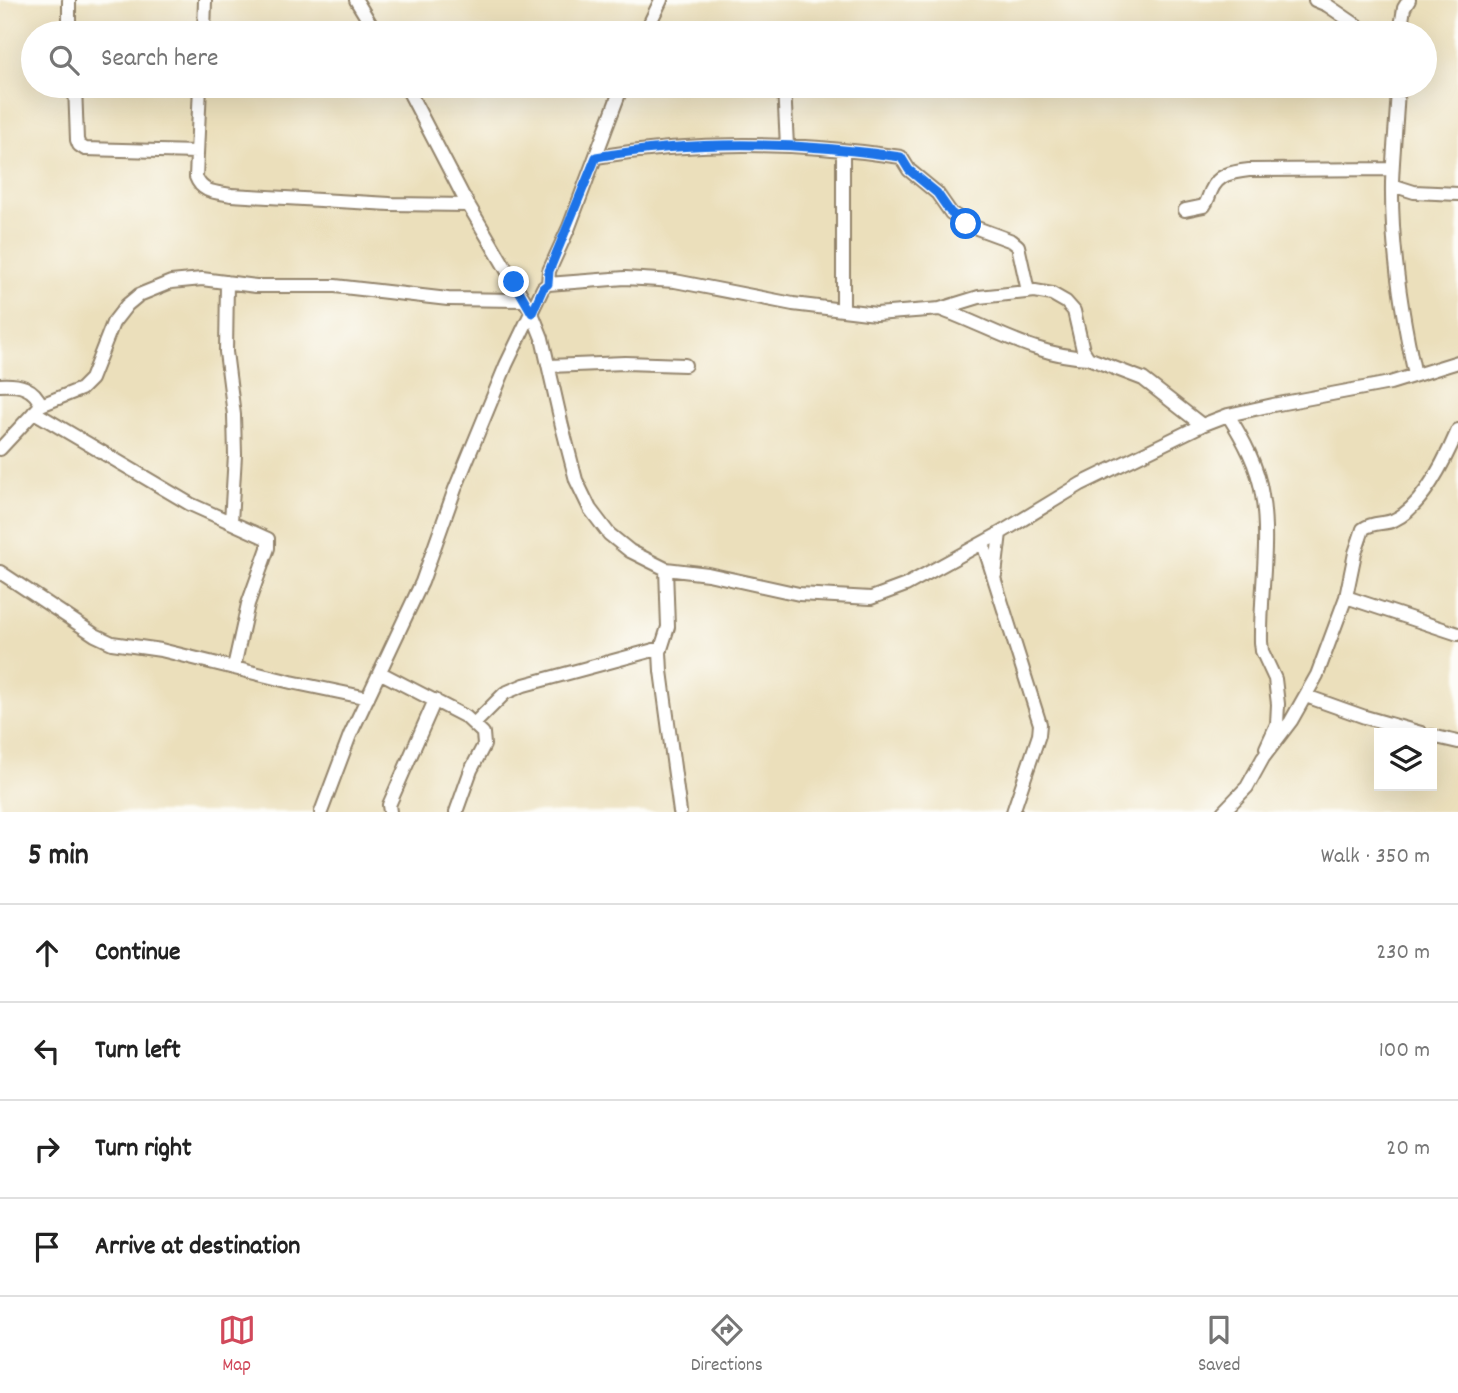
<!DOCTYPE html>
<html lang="en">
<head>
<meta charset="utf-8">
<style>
  :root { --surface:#fff; --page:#f6f6f6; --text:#222; --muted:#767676; --line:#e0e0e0; --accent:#d1495b }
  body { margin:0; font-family:Dekko,sans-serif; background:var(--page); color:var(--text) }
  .controls { position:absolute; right:21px; bottom:21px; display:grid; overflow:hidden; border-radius:0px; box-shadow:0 7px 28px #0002 }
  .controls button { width:63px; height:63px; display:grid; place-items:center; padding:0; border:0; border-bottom:2px solid var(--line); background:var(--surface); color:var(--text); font:35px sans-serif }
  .stop { position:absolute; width:21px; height:21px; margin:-16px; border:5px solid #1a73e8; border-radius:50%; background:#fff }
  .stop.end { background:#1a73e8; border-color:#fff; box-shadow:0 2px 7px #0008 }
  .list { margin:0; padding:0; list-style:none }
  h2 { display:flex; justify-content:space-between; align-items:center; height:91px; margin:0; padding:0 28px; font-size:30px }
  h2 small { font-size:23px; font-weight:400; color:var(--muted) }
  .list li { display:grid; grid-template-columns:46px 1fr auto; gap:21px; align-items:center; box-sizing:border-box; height:98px; padding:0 28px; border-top:2px solid var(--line) }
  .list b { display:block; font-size:26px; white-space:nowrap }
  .list em { font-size:23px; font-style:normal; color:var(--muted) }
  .icon { flex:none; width:38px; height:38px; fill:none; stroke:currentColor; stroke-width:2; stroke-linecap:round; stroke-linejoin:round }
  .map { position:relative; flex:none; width:1458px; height:812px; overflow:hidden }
  .search { position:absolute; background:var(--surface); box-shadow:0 7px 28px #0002; left:21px; right:21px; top:21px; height:77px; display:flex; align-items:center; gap:18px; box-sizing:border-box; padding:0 24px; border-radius:38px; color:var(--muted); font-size:26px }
  .sheet { height:483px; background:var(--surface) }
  nav { display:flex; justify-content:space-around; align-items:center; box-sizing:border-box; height:98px; border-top:2px solid var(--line); background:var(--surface); font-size:19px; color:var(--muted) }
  nav a { display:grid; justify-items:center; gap:4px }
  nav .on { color:var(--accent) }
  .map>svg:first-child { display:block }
</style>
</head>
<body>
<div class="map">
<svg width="1458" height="812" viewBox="0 0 1458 812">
  <rect width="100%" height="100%" fill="#fdfcf7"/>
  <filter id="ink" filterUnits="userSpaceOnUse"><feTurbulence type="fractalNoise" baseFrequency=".0143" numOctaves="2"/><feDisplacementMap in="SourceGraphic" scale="14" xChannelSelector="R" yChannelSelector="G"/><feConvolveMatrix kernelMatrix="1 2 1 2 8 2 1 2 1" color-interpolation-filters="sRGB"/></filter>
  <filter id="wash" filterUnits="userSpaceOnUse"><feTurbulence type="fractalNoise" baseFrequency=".00686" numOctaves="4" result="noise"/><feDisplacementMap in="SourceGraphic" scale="28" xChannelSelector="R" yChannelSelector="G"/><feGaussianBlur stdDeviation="1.57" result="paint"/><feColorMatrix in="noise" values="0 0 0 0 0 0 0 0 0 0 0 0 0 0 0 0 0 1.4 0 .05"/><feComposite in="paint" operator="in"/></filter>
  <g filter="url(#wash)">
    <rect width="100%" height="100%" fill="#ebdfbb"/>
  </g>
  <g filter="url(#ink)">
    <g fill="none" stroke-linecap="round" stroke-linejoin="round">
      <g stroke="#93846c" stroke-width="16">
        <path id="street" d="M 356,0 L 376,33
          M 1315,0 L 1327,5 L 1368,33
          M 69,33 L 69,0
          M 204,33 L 205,0
          M 645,33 L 661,0
          M 1400,33 L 1404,8 L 1409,0
          M 75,86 L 77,140 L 79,145 L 85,149 L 196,152
          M 200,86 L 196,177 C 202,193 216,192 231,195 L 390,204 L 468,205
          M 406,86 L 462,194 L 532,313 L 542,338 L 562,426 L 576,480 L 590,509 L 609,534 L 630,551 L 666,569 L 708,574 L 799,594 L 871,598 L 906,585 L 997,535 L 1081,484 L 1202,425 L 1228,415 L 1273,405 L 1390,383 L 1458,362
          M 784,86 L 787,146
          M 1398,86 C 1397,118 1393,150 1392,183 C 1391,248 1401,311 1415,375
          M 843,150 L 843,309
          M 596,157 C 697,140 800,142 901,157 L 909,170 L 937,193 L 951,213 L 974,227 L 1012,241 L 1018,246 L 1028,291
          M 1392,185 L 1414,192 L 1458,194
          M 1185,210 L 1204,206 C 1208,201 1208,197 1211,191 C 1218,174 1232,172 1249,170 L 1392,169
          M 227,282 L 226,352 L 234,415 L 235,455 L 231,522
          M 548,284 L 549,271 L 569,227 L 622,86
          M 940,309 C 990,327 1035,356 1088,358
          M 549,366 L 625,363 L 685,365
          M 0,385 C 19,384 34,387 41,405
          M 34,412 L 190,504 L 268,539 L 268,548 L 248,604 L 234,667
          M 1228,415 C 1243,439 1258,466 1262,495 C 1270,543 1260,593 1261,642 L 1262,651 L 1275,679 L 1278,704 L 1277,724 L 1266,748
          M 0,449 L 41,405 L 81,389 L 91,379 L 113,323 L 127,305 L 139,295 L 171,282 L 202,279 L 256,286 L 335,286 L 448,299 L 524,300
          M 983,543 L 1040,724 L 1039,735 L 1013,812
          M 666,569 L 668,627 L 660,652 L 661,671 L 680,812
          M 0,572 L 95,635 L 112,643 L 161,650 L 291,682 L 368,698
          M 995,575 L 1000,533
          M 1346,597 L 1458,634
          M 381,673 L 466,717 L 483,733 L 484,745 L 471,770 L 456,812
          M 1306,696 L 1365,717 L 1421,733
          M 475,723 L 505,693 L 524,685 L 661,648
          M 1432,736 L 1458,742
          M 321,812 L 350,735 L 422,582 L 455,489 L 506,365 L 543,288 L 548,284 L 625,278 L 675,281 L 793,304 L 876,314 L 940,309 L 979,297 L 1035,291 L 1052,294 L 1066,302 L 1074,311 L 1083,350 L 1088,358 L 1143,379 L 1202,425
          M 390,812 L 389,805 L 435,700
          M 1223,812 L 1247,787 L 1263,758 L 1291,721 L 1317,675 L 1346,597 L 1355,553 L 1363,529 C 1374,521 1384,525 1394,520 C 1423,507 1446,458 1458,430"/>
      </g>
      <use href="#street" stroke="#fff" stroke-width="12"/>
    </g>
  </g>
  <g fill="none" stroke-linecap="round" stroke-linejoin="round" filter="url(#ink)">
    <path stroke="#1a73e8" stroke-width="9" d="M 514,282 L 532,313 L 543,288 L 548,284 L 549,271 L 596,157 C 697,139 800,142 901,157 L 909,170 L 937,193 L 951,213 L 966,224"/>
  </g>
</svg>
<div class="controls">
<button><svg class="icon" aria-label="layers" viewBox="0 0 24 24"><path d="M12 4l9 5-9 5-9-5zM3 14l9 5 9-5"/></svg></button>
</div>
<div class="stop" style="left:966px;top:224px"></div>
<div class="stop end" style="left:514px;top:282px"></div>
<div class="search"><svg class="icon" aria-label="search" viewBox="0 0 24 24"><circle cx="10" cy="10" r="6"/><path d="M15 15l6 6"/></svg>Search here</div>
</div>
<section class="sheet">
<h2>5 min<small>Walk · 350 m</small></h2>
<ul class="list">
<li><svg class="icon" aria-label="ahead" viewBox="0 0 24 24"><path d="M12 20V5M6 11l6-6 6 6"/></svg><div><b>Continue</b></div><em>230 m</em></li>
<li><svg class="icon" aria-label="left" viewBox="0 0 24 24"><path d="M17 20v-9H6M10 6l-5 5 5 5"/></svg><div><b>Turn left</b></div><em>100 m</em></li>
<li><svg class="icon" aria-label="right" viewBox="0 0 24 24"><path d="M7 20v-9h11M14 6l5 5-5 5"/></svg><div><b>Turn right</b></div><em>20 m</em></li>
<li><svg class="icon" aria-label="arrive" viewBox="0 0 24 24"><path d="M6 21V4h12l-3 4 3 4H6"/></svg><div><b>Arrive at destination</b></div></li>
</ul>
</section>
<nav>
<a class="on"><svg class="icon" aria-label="map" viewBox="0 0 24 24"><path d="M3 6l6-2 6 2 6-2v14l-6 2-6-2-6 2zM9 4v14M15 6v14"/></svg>Map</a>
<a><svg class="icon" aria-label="directions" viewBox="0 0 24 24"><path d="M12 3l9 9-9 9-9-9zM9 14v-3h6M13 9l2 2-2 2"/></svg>Directions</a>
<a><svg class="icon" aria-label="saved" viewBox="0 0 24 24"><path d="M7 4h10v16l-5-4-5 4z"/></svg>Saved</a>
</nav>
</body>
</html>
